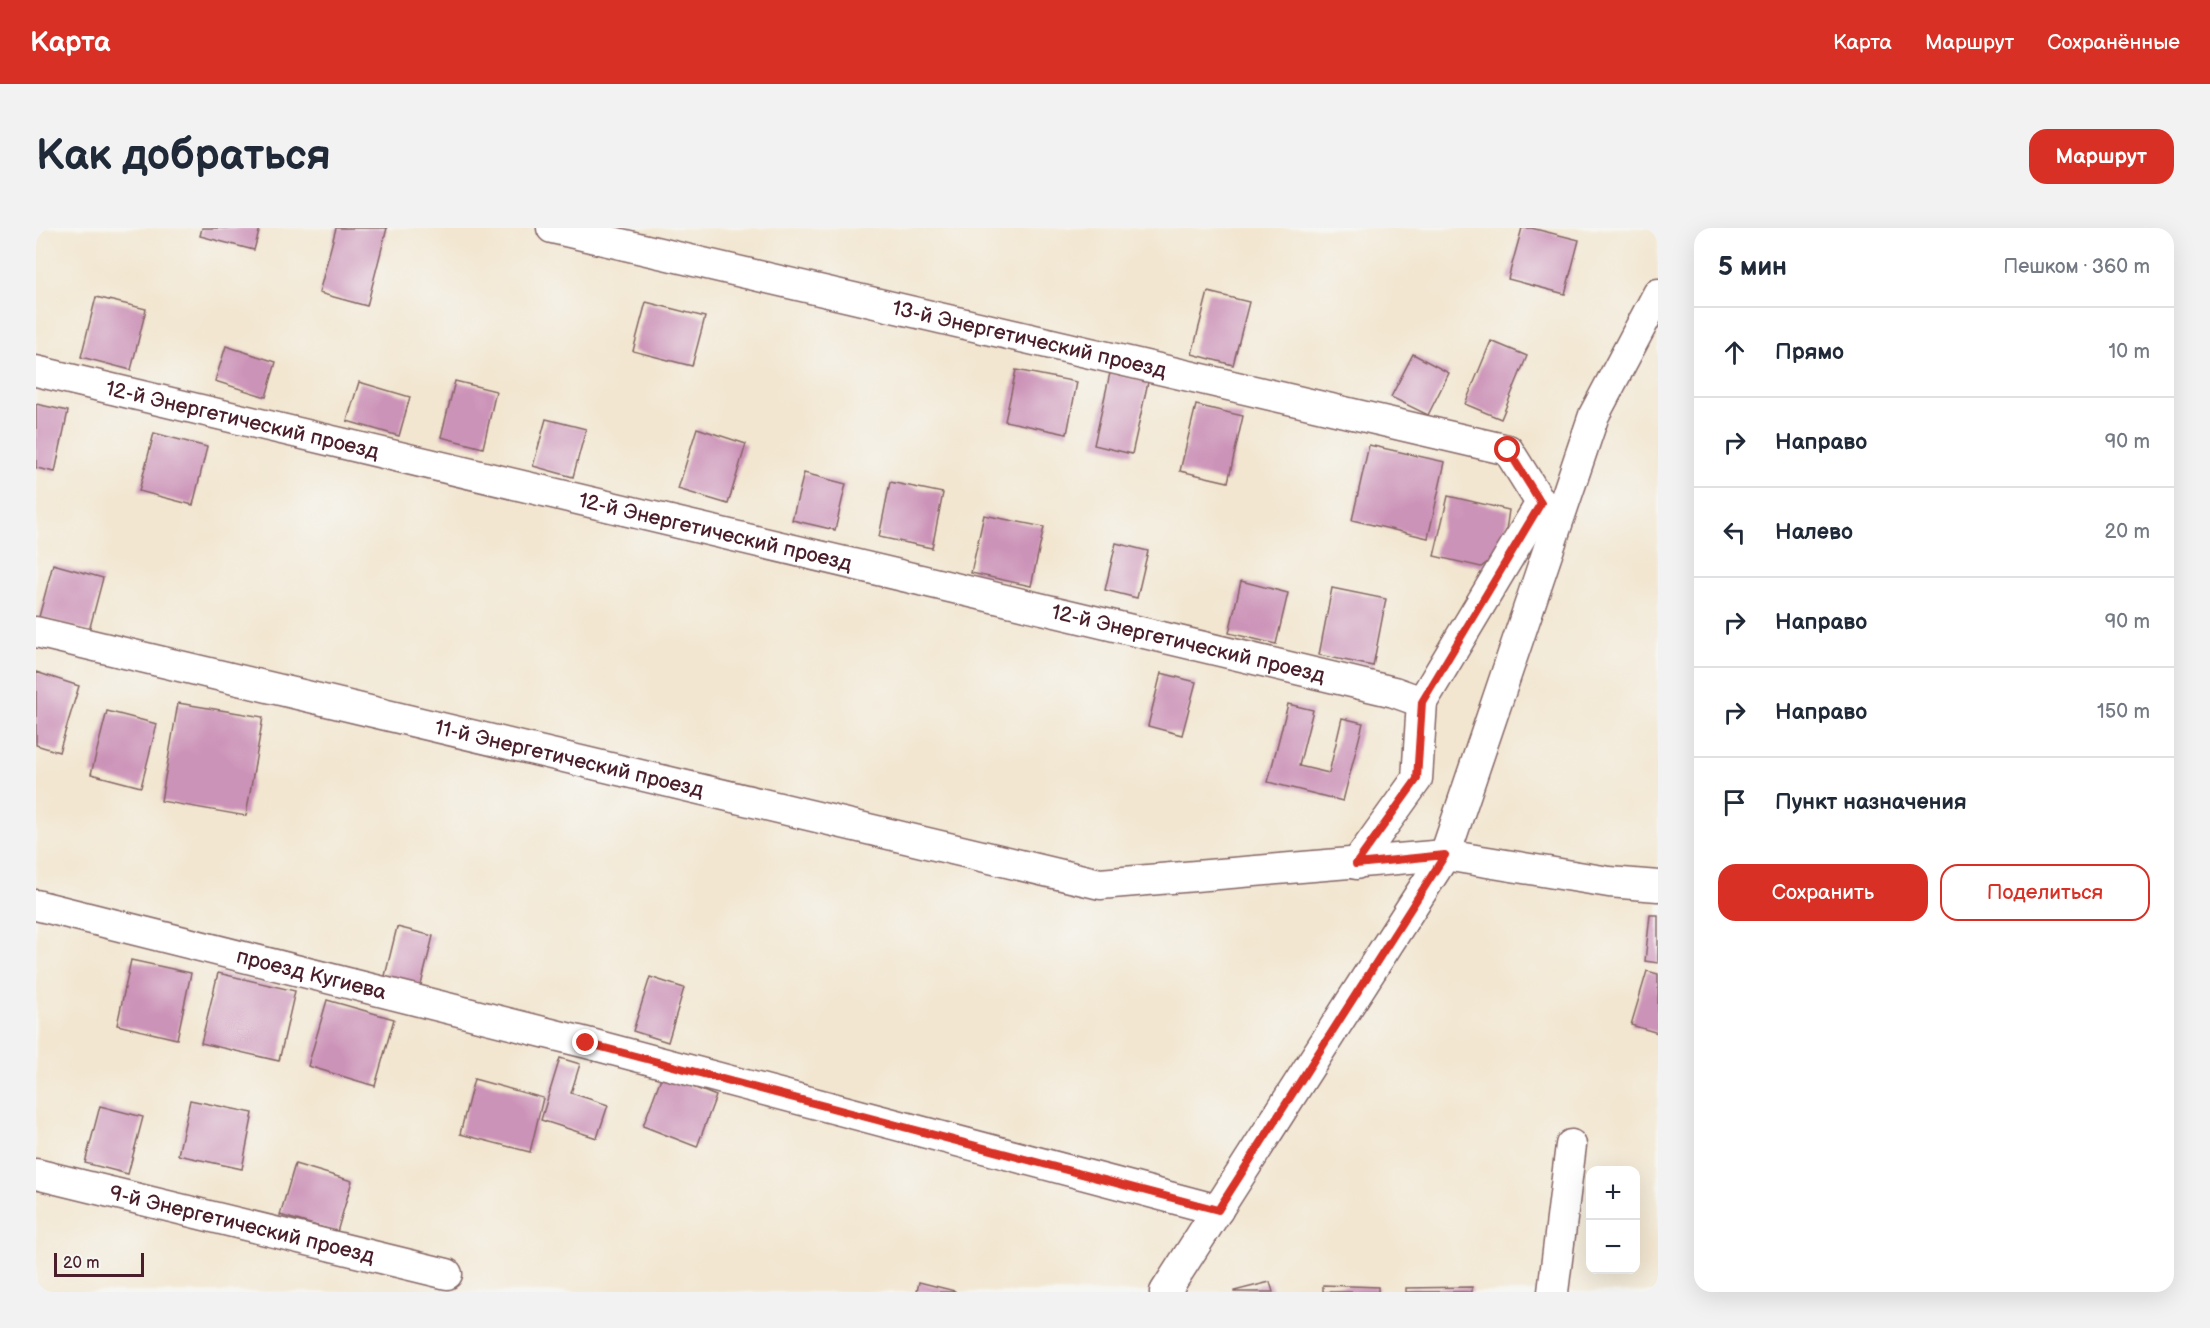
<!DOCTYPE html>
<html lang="ru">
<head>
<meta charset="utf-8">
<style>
  :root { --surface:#fff; --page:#f2f2f3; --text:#1f2937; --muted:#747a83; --line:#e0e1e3; --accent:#d93025 }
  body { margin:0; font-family:"Balsamiq Sans",sans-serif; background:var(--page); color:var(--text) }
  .controls { position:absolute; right:18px; bottom:18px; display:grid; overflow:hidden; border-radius:12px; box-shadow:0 6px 24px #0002 }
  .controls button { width:54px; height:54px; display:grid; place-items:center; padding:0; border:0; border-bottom:2px solid var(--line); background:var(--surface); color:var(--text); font:30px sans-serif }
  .scale { position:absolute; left:18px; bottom:15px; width:90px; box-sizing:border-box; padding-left:6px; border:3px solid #4a1f2b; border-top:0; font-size:16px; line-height:21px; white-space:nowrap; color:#4a1f2b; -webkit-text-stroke:4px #f6f6f2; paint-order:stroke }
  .stop { position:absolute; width:18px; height:18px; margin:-14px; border:4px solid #d93025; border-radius:50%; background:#fff }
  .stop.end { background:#d93025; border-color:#fff; box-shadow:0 2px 6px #0008 }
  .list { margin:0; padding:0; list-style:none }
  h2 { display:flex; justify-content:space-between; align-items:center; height:78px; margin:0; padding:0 24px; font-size:26px }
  h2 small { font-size:20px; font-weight:400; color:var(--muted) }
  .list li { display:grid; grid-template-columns:39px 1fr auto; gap:18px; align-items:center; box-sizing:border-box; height:90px; padding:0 24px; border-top:2px solid var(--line) }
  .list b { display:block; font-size:22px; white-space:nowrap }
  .list em { font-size:20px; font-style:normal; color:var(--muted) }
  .actions { display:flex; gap:12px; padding:18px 24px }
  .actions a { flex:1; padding:14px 0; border:2px solid var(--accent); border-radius:18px; text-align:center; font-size:21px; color:var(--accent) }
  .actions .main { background:var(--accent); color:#fff }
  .icon { flex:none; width:33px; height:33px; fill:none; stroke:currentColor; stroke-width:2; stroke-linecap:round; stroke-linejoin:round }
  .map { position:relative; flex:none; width:1622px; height:1064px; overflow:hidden; border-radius:18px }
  header { display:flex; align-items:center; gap:36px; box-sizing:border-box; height:84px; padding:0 30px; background:var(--accent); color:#fff }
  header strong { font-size:28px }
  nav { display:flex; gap:33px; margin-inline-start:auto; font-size:21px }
  .intro { display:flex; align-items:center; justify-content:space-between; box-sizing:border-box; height:144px; padding:0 36px }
  h1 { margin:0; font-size:42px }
  .button { padding:15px 27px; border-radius:18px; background:var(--accent); color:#fff; font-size:21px; font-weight:700 }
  main { display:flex; gap:36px; padding:0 36px }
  aside { flex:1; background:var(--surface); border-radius:18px; box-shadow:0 6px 24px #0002 }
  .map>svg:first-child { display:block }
</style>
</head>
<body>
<header>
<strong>Карта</strong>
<nav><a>Карта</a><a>Маршрут</a><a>Сохранённые</a></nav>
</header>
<div class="intro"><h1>Как добраться</h1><a class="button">Маршрут</a></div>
<main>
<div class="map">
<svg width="1622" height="1064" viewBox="0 0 1622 1064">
  <rect width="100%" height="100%" fill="#f6f6f2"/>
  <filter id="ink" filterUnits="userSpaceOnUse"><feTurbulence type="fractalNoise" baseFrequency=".0167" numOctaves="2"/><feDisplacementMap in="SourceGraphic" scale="12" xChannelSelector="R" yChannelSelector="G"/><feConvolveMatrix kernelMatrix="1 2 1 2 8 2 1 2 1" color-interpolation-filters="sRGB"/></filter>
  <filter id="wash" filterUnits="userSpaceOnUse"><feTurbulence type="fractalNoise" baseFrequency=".008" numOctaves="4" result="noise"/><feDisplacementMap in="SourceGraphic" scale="24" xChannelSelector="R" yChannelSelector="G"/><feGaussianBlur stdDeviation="1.35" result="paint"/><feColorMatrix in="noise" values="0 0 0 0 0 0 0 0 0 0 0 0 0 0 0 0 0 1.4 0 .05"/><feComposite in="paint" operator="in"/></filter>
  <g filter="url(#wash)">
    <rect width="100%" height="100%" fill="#f2e6d0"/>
    <g id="blocks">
      <path fill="#cc93b8" d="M 166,0 L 224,0 L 218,22 L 164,8 Z
        M 300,0 L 351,0 L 331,78 L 283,65 Z
        M 1486,0 L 1495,0 L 1543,12 L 1529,66 L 1472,51 Z
        M 1172,64 L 1213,74 L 1197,137 L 1156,126 Z
        M 60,69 L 110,81 L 95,142 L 45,129 Z
        M 610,74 L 669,89 L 656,138 L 597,123 Z
        M 1455,113 L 1491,128 L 1465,191 L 1429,176 Z
        M 190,118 L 240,134 L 230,169 L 179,153 Z
        M 1377,126 L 1413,145 L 1392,187 L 1355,169 Z
        M 980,142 L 1041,154 L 1031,206 L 969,193 Z
        M 1074,145 L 1112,154 L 1096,226 L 1058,217 Z
        M 419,153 L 460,163 L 447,220 L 405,209 Z
        M 323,154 L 374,169 L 363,208 L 311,193 Z
        M 0,176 L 32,183 L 19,244 L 0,240 Z
        M 1160,177 L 1207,188 L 1192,254 L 1144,243 Z
        M 510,191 L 550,201 L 537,249 L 497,238 Z
        M 661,200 L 710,216 L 692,276 L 642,261 Z
        M 118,205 L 171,219 L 157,277 L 103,263 Z
        M 1333,217 L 1409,234 L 1392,310 L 1316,292 Z
        M 768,245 L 810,256 L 799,302 L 756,292 Z
        M 854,254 L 907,265 L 896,320 L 843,309 Z
        M 1412,268 L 1473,282 L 1467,323 L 1445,339 L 1398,328 Z
        M 948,287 L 1008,299 L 995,358 L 935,345 Z
        M 1080,315 L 1112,323 L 1101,370 L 1069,362 Z
        M 17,336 L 67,350 L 53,403 L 3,389 Z
        M 1205,353 L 1252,365 L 1240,416 L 1193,405 Z
        M 1296,360 L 1350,371 L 1337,438 L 1283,427 Z
        M 0,444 L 43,458 L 23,524 L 0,517 Z
        M 1125,445 L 1160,454 L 1146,507 L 1112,498 Z
        M 142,475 L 227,489 L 210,588 L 125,573 Z
        M 1252,476 L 1277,482 L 1263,538 L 1293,545 L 1306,490 L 1327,495 L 1307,573 L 1232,554 Z
        M 71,483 L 121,496 L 105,559 L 55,546 Z
        M 1614,687 L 1622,687 L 1622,735 L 1609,733 Z
        M 361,699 L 397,708 L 384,761 L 348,752 Z
        M 95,732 L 155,745 L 141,811 L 81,797 Z
        M 1611,743 L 1622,746 L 1622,805 L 1595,797 Z
        M 182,745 L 259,763 L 243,833 L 165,815 Z
        M 614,749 L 648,760 L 632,814 L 597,803 Z
        M 291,772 L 358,791 L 339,858 L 272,838 Z
        M 524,830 L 544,836 L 535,865 L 572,877 L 561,910 L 505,892 Z
        M 626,847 L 680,868 L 661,919 L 607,898 Z
        M 438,851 L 507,870 L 494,924 L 424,906 Z
        M 154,872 L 217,885 L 206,941 L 142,927 Z
        M 64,878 L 107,889 L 92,946 L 49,935 Z
        M 259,936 L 316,953 L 301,1004 L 244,987 Z
        M 883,1054 L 919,1063 L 919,1064 L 881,1064 Z
        M 1234,1054 L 1237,1064 L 1198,1064 L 1198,1063 Z
        M 1287,1057 L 1342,1059 L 1342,1064 L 1287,1064 Z
        M 1436,1059 L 1436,1064 L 1370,1064 L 1370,1060 Z"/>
    </g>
  </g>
  <g filter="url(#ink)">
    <use href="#blocks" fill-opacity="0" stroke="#856565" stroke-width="1.5"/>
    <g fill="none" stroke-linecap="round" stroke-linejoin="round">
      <g stroke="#856565" stroke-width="33">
        <g id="minor">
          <path id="s1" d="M 516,0 L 1472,222 L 1505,275 L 1386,474 L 1381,551 L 1320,636"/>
          <path id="s2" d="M 0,143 L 1358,464 L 1386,474"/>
          <path id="s3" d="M 0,404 L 1064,656 L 1409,627 L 1573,654 L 1622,658"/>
          <path id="s4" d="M 0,677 L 551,815 L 1182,982"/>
          <path id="s5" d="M 0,946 L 411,1046"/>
          <path d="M 1129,1064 L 1409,627 L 1558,187 L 1622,66"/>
          <path d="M 1517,1064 L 1535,917"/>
        </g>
      </g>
      <use href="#minor" stroke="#fff" stroke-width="30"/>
    </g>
  </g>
  <g fill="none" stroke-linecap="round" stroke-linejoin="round" filter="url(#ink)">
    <path stroke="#d93025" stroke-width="8" d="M 550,815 L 1182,982 L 1409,627 L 1320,636 L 1381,551 L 1386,474 L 1505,275 L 1472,222"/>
  </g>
  <g text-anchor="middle" stroke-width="4.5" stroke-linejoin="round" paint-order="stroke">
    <g font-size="21" fill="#4a1f2b" stroke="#f6f6f2">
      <text dy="7" stroke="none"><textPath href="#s1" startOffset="490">13-й Энергетический проезд</textPath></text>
      <text dy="7" stroke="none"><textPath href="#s2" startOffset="212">12-й Энергетический проезд</textPath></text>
      <text dy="7" stroke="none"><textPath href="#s2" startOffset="698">12-й Энергетический проезд</textPath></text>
      <text dy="7" stroke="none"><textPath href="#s2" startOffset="1184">12-й Энергетический проезд</textPath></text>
      <text dy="7" stroke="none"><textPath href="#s3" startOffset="548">11-й Энергетический проезд</textPath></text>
      <text dy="7" stroke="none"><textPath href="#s4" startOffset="284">проезд Кугиева</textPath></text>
      <text dy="7" stroke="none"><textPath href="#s5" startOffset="212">9-й Энергетический проезд</textPath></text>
    </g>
  </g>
</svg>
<div class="controls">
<button>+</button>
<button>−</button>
</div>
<div class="scale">20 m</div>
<div class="stop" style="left:1472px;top:222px"></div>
<div class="stop end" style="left:550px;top:815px"></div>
</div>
<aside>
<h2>5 мин<small>Пешком · 360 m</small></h2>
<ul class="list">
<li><svg class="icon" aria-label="ahead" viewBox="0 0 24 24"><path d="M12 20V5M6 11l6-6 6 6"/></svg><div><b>Прямо</b></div><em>10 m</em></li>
<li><svg class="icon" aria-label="right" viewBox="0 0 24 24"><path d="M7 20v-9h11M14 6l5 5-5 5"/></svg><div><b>Направо</b></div><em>90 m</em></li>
<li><svg class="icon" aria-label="left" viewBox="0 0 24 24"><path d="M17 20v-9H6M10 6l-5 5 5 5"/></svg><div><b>Налево</b></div><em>20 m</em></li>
<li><svg class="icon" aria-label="right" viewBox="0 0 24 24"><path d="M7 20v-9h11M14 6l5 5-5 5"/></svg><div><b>Направо</b></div><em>90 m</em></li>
<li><svg class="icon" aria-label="right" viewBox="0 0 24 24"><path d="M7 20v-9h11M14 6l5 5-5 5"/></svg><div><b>Направо</b></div><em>150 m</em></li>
<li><svg class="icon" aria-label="arrive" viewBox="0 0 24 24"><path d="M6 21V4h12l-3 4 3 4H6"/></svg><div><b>Пункт назначения</b></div></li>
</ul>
<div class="actions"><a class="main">Сохранить</a><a>Поделиться</a></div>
</aside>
</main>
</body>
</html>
